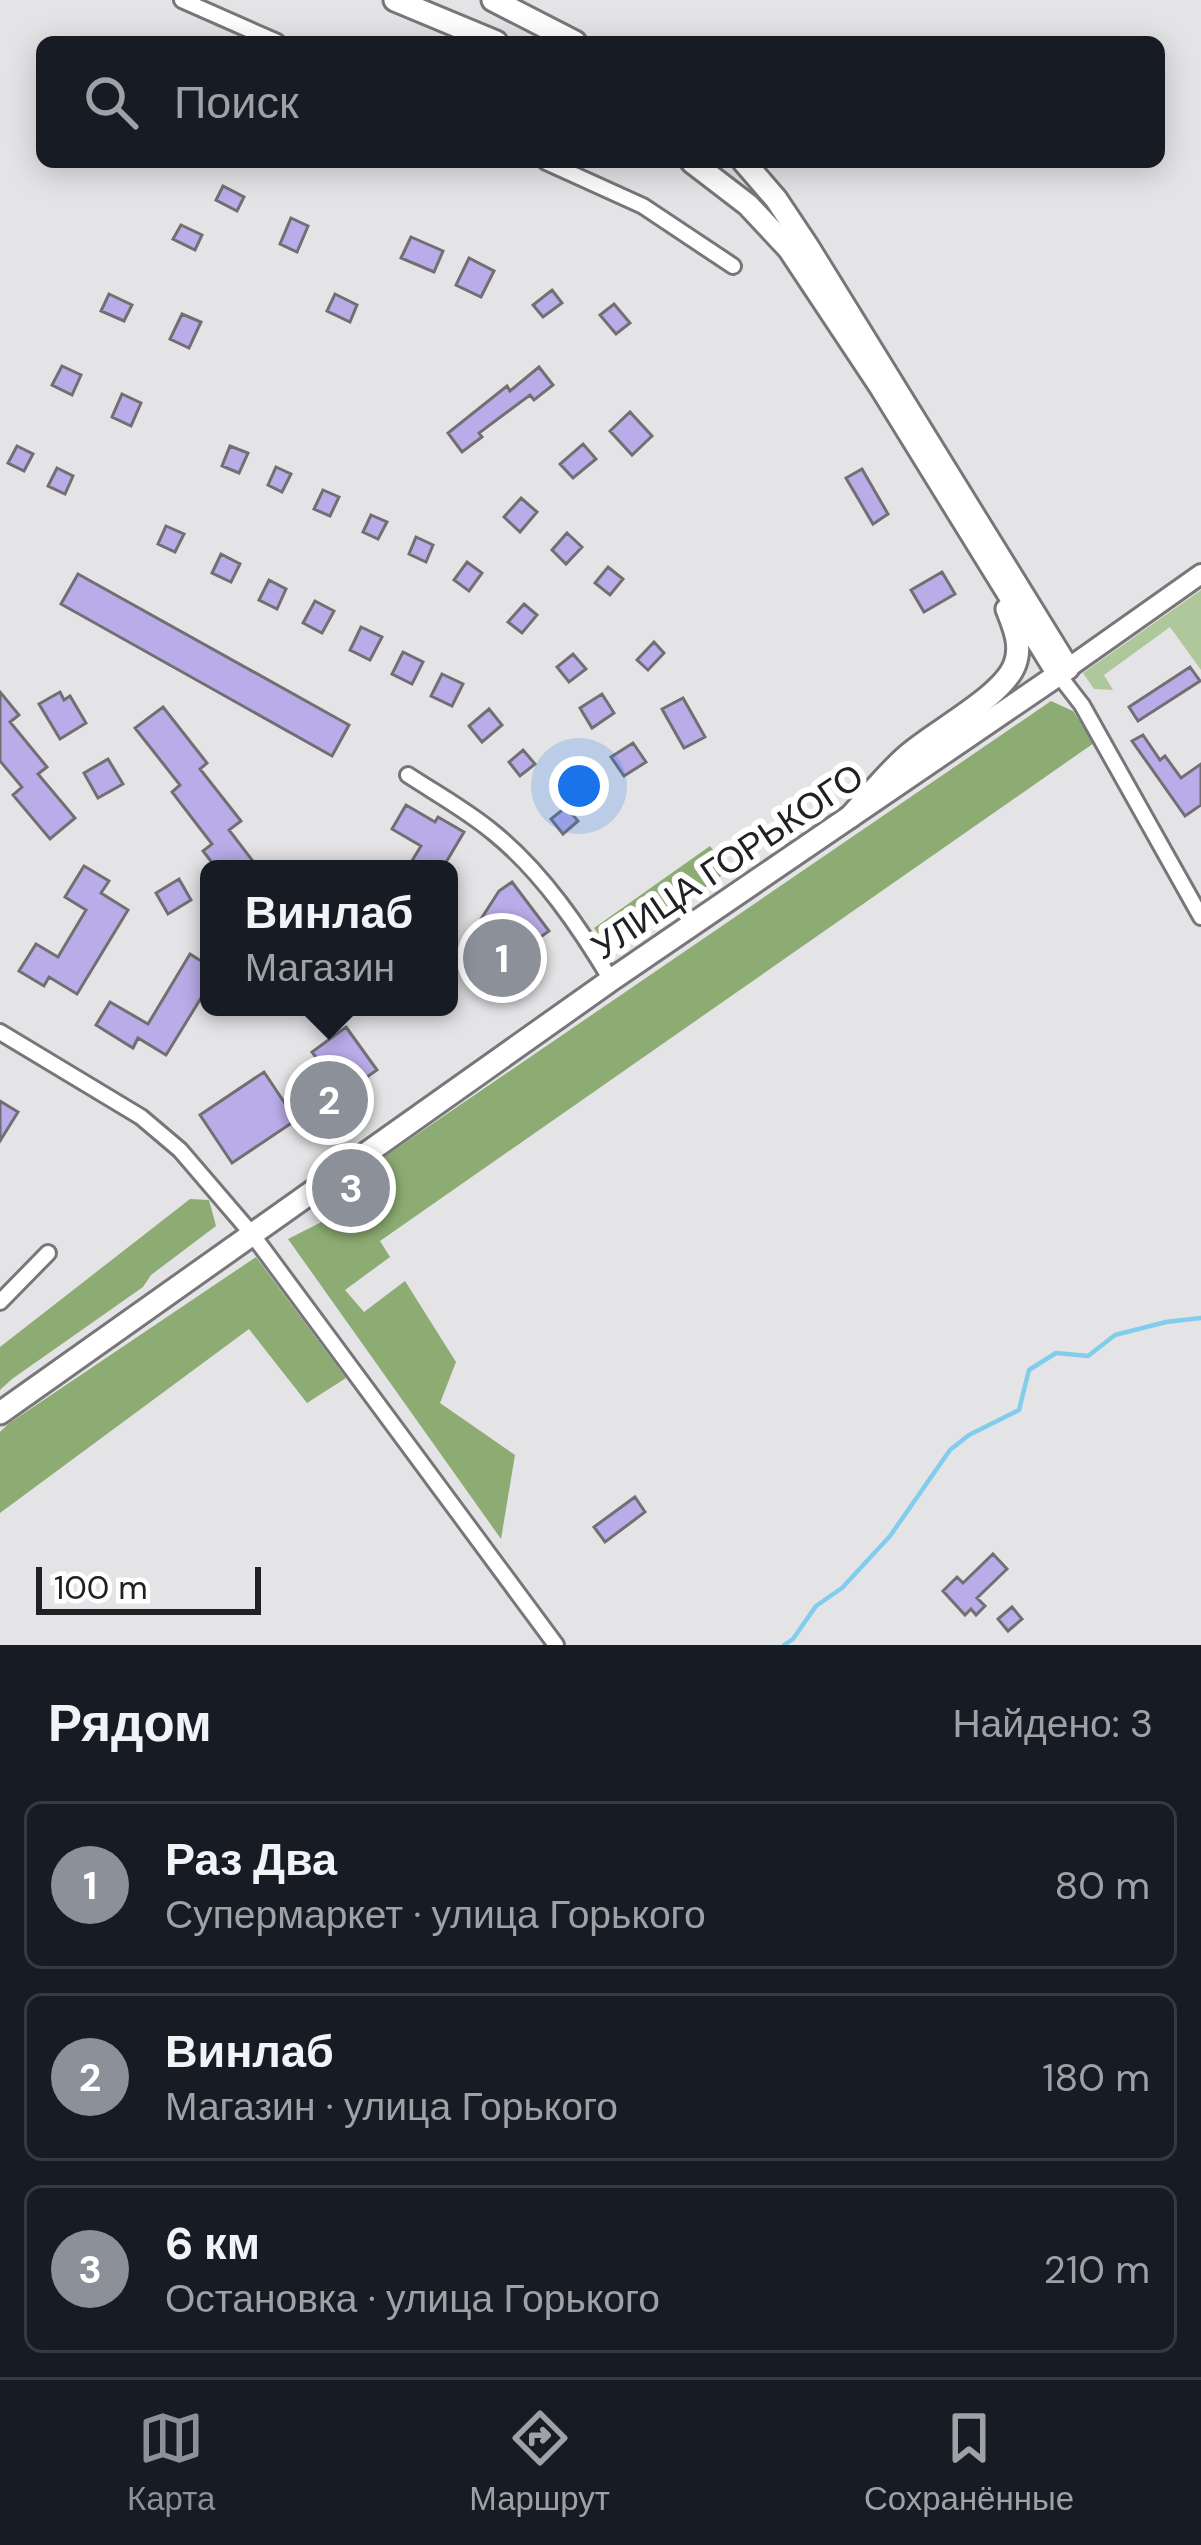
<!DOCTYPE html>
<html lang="ru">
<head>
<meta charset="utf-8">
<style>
  :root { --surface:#171b24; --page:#242831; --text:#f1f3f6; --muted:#9ea1a6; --line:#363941; --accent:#8c9099 }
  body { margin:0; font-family:"DM Sans",sans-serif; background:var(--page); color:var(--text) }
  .scale { position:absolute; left:36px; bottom:30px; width:225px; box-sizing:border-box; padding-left:12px; border:6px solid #212022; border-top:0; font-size:33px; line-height:42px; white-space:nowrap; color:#212022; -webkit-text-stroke:9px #fff; paint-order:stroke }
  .you { position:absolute; left:579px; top:786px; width:42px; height:42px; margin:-30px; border:9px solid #fff; border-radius:50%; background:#1a73e8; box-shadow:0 0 0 18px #1a73e833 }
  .badge { display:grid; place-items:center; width:78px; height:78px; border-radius:50%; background:var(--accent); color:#fff; font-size:39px; font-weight:700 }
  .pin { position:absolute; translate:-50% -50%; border:6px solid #fff; box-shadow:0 3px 12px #0006 }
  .popup { position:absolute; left:200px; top:860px; width:258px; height:156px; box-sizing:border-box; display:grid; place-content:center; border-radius:18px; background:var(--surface); filter:drop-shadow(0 3px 9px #0005); font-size:39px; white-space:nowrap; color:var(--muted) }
  .popup b { font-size:45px; color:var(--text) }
  .popup::after { content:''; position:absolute; left:50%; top:100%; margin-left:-24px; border:24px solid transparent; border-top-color:var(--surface) }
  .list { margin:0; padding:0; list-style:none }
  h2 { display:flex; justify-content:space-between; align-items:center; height:156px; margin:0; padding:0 48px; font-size:51px }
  h2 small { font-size:39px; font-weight:400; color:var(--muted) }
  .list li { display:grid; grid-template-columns:78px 1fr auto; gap:36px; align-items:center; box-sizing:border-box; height:168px; margin:0 24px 24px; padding:0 24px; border:3px solid var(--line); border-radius:18px }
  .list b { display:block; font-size:45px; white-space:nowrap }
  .list p { margin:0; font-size:39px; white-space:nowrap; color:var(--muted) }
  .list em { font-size:39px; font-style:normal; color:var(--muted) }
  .icon { flex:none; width:66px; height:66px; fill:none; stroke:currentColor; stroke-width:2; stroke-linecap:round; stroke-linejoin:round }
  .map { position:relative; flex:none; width:1201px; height:1645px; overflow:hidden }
  .search { position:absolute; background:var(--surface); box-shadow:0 6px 30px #0003; left:36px; right:36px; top:36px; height:132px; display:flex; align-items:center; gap:30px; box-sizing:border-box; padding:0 42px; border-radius:18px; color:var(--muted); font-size:45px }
  .sheet { height:732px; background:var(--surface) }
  nav { display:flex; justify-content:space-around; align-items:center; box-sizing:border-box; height:168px; border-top:3px solid var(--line); background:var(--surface); font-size:33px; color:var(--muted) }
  nav a { display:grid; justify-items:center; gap:6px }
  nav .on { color:var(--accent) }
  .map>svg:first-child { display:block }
</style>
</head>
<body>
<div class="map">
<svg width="1201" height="1645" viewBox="0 0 1201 1645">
  <rect width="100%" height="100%" fill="#e4e4e7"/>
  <path fill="#aec79b" d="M 1201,590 L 1201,670 L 1170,627 L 1104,675 L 1113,690 L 1094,689 L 1083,673 Z"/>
  <path fill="#8dac73" d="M 1051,701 L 1073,711 L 1094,743 L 380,1241 L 390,1257 L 345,1290 L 364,1312 L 405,1281 L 456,1362 L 440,1403 L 515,1455 L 501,1539 L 288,1239 L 345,1210 L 372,1191 L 362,1172 Z
    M 710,846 L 728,871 L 613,953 L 594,928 Z
    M 190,1199 L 209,1200 L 216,1226 L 151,1275 L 143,1287 L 12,1379 L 0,1390 L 0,1347 Z
    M 256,1257 L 346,1378 L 307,1403 L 249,1329 L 0,1513 L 0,1432 L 8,1424 Z"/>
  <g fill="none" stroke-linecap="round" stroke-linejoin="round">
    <path stroke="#82cdec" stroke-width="4.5" d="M 784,1645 L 793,1639 L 816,1606 L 842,1588 L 890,1536 L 950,1450 L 969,1435 L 1019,1410 L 1029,1370 L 1056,1353 L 1088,1356 L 1115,1335 L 1166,1322 L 1201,1318"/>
  </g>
  <path fill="#b9ace9" stroke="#707072" stroke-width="3" d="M 223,186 L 244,197 L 237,211 L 216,200 Z
    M 291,218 L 308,226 L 297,252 L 280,244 Z
    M 181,225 L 202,235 L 195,250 L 173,239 Z
    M 411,237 L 443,251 L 434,272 L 401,258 Z
    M 469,258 L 494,271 L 481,297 L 456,285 Z
    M 552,290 L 562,303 L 543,317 L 533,305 Z
    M 109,294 L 132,305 L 124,321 L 101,311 Z
    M 335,294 L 357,305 L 350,322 L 327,311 Z
    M 614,304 L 630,323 L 616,334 L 600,315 Z
    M 182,314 L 201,322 L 189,348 L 170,339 Z
    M 62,366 L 81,375 L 72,395 L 52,385 Z
    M 539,367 L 553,385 L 534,400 L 530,395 L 479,433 L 482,437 L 462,452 L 448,433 L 507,386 L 510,391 Z
    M 122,394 L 141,403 L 131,426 L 112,417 Z
    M 630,412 L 652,436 L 632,455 L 610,431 Z
    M 583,444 L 596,459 L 573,478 L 560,464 Z
    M 17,446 L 33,454 L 24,471 L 8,463 Z
    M 230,446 L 248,453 L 239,473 L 222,466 Z
    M 276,467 L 291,474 L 282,492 L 268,485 Z
    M 57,468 L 73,476 L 65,494 L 48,486 Z
    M 862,469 L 888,514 L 873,524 L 846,478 Z
    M 323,490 L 339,497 L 330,516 L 314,509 Z
    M 521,498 L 537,512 L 520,532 L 504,517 Z
    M 371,515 L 387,522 L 378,539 L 363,532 Z
    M 166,526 L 184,534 L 175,552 L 158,544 Z
    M 567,533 L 582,547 L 566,564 L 552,550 Z
    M 416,537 L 433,545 L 426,562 L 409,554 Z
    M 221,554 L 240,564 L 231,582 L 212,573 Z
    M 467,562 L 482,573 L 469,591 L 454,580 Z
    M 608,567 L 623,579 L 610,595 L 595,583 Z
    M 942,572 L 955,594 L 924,612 L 911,590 Z
    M 78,574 L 349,725 L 332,756 L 61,604 Z
    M 269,580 L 286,589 L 277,609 L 259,600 Z
    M 315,601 L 334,611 L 322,633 L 303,623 Z
    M 524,604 L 537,615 L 522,633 L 508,622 Z
    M 361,627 L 382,637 L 370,660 L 350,650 Z
    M 654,642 L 664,653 L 648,670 L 637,660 Z
    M 403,652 L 423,662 L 412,684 L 392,674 Z
    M 573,654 L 586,669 L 569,682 L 557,667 Z
    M 1190,667 L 1200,681 L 1138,721 L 1129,707 Z
    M 442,674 L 463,684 L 452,706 L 431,696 Z
    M 0,692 L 19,715 L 10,722 L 47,767 L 38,774 L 75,818 L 50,839 L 13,795 L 22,787 L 0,761 Z
    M 60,692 L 64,700 L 70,696 L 86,723 L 60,739 L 39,704 Z
    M 602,694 L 614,713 L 592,728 L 580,708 Z
    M 683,698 L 705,737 L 684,748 L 662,709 Z
    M 163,707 L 207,763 L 200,769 L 241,821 L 229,830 L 259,869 L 217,869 L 203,851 L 212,844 L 172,792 L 180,785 L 135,728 Z
    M 489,709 L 502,725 L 482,742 L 469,726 Z
    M 1143,735 L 1160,760 L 1165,756 L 1181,778 L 1201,764 L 1201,805 L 1185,816 L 1132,741 Z
    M 633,743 L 646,762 L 624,776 L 611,757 Z
    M 523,750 L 535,764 L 520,776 L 509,762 Z
    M 108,759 L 123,784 L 98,798 L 84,773 Z
    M 406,805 L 435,822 L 438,817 L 464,832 L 442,869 L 407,869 L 421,846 L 392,829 Z
    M 566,807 L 578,821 L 563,834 L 551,819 Z
    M 84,866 L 109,881 L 101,893 L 128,910 L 77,994 L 49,977 L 44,986 L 19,971 L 36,944 L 58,957 L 86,910 L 65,897 Z
    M 179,879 L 191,900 L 168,914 L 156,893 Z
    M 512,882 L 549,931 L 487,975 L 465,944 L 499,891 Z
    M 190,954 L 209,966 L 209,985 L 166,1055 L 138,1038 L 133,1048 L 96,1025 L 110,1002 L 148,1024 Z
    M 346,1027 L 377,1070 L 326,1106 L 305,1076 L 321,1064 L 312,1052 Z
    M 264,1072 L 296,1120 L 232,1163 L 200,1115 Z
    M 0,1101 L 18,1112 L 0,1141 Z
    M 635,1497 L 645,1512 L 605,1542 L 594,1527 Z
    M 993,1554 L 1007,1569 L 977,1598 L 985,1606 L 976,1615 L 971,1609 L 965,1615 L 943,1591 L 957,1577 L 963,1583 Z
    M 1012,1607 L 1022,1619 L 1008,1631 L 998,1619 Z"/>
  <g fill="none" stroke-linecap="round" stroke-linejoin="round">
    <g stroke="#777779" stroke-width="20">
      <path id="minor" d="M 182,0 L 277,42
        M 546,162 L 643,206 L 733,266
        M 1058,674 L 1082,705 L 1201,917
        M 408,775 C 437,794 468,811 494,833 C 542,872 580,928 611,980
        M 0,1032 L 141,1117 L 180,1150 L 252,1234 L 556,1645
        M 0,1302 L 48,1253"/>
    </g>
    <g stroke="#777779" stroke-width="24">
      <path id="secondary" d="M 1068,668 L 1201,574"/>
    </g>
    <g stroke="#777779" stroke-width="27">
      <path id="primary" d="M 493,0 L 575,42
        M 0,1413 L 611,980 L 1068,668 L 808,247 L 776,199 L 744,162"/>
    </g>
    <g stroke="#777779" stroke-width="27">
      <path id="trunk" d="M 395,0 L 496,42
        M 692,162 L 748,205 L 789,249 L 880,386 L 1058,674
        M 850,817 C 869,796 887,773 908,755 C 935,731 1004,696 1015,664 C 1022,645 1014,627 1007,609"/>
    </g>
    <use href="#minor" stroke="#fff" stroke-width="14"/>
    <use href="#secondary" stroke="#fff" stroke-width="18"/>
    <use href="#primary" stroke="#fff" stroke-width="21"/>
    <use href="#trunk" stroke="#fff" stroke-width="21"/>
  </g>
  <g text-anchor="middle" stroke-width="12" stroke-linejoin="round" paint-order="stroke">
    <g font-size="36" fill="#212022" stroke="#fff">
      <text transform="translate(727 861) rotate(-34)" y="13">УЛИЦА ГОРЬКОГО</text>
    </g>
  </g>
</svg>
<div class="scale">100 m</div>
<div class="you"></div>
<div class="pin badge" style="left:502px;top:958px">1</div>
<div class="pin badge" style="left:329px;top:1100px">2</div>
<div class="popup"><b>Винлаб</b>Магазин</div>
<div class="pin badge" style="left:351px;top:1188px">3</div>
<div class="search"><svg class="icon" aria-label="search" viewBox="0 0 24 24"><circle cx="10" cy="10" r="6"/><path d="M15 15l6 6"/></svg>Поиск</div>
</div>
<section class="sheet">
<h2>Рядом<small>Найдено: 3</small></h2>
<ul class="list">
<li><span class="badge">1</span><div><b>Раз Два</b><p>Супермаркет · улица Горького</p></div><em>80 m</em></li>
<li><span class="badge">2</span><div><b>Винлаб</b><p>Магазин · улица Горького</p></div><em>180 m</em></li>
<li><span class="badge">3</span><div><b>6 км</b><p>Остановка · улица Горького</p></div><em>210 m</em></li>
</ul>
</section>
<nav>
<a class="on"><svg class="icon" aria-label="map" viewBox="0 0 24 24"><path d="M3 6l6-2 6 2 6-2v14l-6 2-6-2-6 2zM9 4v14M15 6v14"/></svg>Карта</a>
<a><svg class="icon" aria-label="directions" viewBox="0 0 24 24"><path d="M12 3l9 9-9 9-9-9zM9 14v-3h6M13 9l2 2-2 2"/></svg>Маршрут</a>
<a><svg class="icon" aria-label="saved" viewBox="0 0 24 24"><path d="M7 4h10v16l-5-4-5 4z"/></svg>Сохранённые</a>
</nav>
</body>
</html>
